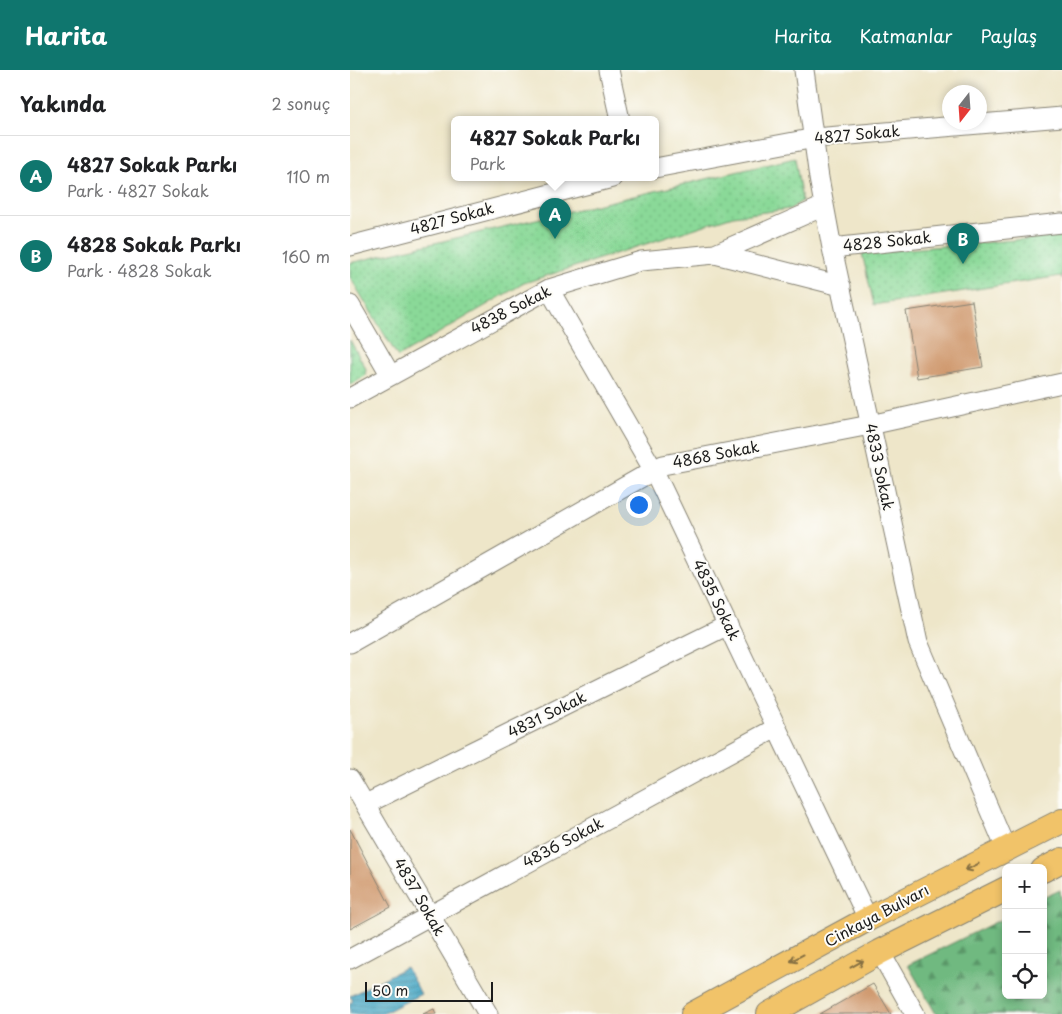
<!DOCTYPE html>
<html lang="tr">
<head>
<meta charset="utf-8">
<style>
  :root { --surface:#fff; --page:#f2f2f2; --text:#202124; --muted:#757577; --line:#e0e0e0; --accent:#0f766e }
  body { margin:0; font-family:"Playpen Sans",sans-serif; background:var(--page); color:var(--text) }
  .controls { position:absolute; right:15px; bottom:15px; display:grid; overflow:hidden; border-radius:8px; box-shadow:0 2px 8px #0003 }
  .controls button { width:45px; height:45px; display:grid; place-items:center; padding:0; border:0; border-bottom:1px solid var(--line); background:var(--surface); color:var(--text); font:25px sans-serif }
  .compass { position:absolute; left:592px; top:15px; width:45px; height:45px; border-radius:50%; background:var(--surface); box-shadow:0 2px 8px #0003; rotate:197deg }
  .scale { position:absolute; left:15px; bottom:12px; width:128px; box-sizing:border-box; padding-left:5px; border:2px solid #1c1c1c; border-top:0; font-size:14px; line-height:18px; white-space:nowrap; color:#1c1c1c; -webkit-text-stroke:4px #fdfcf7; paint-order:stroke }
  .you { position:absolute; left:288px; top:434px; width:18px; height:18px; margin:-12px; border:4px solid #fff; border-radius:50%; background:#1a73e8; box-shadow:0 0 0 8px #1a73e833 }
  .badge { display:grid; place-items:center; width:32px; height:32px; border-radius:50%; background:var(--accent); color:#fff; font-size:16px; font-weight:700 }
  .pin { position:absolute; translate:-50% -41px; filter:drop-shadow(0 1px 2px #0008) }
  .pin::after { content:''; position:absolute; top:26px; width:18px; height:15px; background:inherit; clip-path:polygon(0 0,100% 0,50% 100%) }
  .popup { position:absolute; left:101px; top:46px; width:208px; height:65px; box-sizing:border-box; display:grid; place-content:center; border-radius:8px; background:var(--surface); filter:drop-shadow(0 1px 4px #0005); font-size:16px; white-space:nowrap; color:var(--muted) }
  .popup b { font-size:19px; color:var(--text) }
  .popup::after { content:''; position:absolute; left:50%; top:100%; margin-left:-10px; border:10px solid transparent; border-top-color:var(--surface) }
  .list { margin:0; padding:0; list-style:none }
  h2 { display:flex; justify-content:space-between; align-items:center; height:65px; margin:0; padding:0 20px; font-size:21px }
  h2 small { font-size:16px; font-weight:400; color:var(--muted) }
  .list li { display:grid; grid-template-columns:32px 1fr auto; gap:15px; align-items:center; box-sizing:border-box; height:80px; padding:0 20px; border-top:1px solid var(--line) }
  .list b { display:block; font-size:19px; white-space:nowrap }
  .list p { margin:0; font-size:16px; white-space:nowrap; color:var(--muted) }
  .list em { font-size:16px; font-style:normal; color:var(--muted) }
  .icon { flex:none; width:28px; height:28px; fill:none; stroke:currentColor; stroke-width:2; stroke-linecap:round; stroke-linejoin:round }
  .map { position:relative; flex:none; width:712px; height:944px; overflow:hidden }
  header { display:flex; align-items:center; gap:30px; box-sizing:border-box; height:70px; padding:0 25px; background:var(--accent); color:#fff }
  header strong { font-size:24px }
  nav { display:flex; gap:28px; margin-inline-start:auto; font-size:18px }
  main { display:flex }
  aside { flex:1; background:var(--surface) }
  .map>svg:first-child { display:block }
</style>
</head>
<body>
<header>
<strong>Harita</strong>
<nav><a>Harita</a><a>Katmanlar</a><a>Paylaş</a></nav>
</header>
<main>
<aside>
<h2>Yakında<small>2 sonuç</small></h2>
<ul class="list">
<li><span class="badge">A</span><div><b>4827 Sokak Parkı</b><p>Park · 4827 Sokak</p></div><em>110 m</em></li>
<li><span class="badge">B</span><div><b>4828 Sokak Parkı</b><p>Park · 4828 Sokak</p></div><em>160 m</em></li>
</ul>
</aside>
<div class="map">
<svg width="712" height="944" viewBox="0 0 712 944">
  <defs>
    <pattern id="green-dots" width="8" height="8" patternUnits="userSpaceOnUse" patternTransform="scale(1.25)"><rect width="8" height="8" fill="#8ad998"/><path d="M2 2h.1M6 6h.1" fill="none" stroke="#76ba82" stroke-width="1.8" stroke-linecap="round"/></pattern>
    <pattern id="forest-firs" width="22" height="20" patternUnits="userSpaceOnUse" patternTransform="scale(1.25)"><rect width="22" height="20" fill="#6fb980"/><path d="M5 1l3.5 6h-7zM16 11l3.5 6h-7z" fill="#5a9668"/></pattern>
    <pattern id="water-rules" width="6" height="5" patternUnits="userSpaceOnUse" patternTransform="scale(1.25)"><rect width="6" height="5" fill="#44a6c4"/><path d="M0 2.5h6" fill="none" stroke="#38869e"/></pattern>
  </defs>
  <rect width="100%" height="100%" fill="#fdfcf7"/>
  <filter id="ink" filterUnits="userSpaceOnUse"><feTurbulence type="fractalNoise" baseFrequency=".02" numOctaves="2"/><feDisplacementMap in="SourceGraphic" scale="10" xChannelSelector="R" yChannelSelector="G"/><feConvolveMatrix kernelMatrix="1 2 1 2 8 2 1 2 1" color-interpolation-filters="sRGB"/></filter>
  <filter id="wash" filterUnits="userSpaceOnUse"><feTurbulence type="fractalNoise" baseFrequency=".0096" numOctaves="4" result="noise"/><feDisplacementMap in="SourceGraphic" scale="20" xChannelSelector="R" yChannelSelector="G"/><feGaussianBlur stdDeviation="1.12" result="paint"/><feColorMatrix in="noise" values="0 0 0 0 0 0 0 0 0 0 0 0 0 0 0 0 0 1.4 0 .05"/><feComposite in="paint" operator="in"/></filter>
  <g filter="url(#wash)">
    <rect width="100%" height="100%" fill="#eee6c9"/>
    <path fill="url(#green-dots)" stroke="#537a5a" d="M 445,88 L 452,131 L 440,139 L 383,146 L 174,213 L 48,287 L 0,207 L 0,193 Z
      M 712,166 L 712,209 L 711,206 L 524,235 L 512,183 Z
      M 0,270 L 16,299 L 15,306 L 0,315 Z"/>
    <path fill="url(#forest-firs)" stroke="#466a4e" d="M 710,820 L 712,836 L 712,944 L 586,944 L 558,895 L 656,847 L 656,925 L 693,925 L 693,828 Z"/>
    <path fill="url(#water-rules)" stroke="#306170" d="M 56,897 L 71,924 L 32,944 L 0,944 L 0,933 L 3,931 L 0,926 Z"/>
    <g id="blocks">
      <path fill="#cf986d" d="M 622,231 L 633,297 L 567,308 L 556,241 Z
        M 0,759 L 41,837 L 0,859 Z
        M 523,914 L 541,944 L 470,944 Z
        M 84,939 L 86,944 L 73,944 Z"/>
    </g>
  </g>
  <g filter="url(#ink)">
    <use href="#blocks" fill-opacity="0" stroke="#858172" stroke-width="1"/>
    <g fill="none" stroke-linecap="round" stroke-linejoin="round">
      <g stroke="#858172" stroke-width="21">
        <path id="minor" d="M 259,0 L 270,50
          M 454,0 L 469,108 L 482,178 L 568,572 L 656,779
          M 305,98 L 465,68 L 712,47
          M 0,176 L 262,108
          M 482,178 L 712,153
          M 365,184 L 491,216
          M 199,219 L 304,401 L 518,849
          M 0,235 L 40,304
          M 0,328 L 199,219 L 291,191 L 365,184 L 474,136
          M 0,573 L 313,395 L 520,355 L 712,313
          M 0,709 L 138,944
          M 16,734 L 378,555
          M 530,882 L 565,944
          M 0,889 L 426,658"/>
      </g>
      <g stroke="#858172" stroke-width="26">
        <path id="major" d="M 693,800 L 712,790
          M 343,944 L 518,849 L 712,751
          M 419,944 L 530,882 L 656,819"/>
      </g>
      <use href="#minor" stroke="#fff" stroke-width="19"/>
      <use href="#major" stroke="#f1c369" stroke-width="24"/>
    </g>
    <defs><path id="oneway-shaft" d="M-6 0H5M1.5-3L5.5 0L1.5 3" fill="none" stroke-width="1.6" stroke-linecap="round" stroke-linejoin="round" transform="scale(1.25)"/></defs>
    <g stroke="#867042">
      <use href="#oneway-shaft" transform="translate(622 797) rotate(153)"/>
      <use href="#oneway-shaft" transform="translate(447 888) rotate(152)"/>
      <use href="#oneway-shaft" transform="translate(507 894) rotate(-29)"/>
    </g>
  </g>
  <g text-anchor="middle" stroke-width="4" stroke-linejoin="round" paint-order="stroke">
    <g font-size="15" fill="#1c1c1c" stroke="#fdfcf7">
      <text transform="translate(507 65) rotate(-5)" y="5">4827 Sokak</text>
      <text transform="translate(102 149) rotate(-15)" y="5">4827 Sokak</text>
      <text transform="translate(537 172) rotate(-6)" y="5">4828 Sokak</text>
      <text transform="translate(161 240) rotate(-27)" y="5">4838 Sokak</text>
      <text transform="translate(366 385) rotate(-11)" y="5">4868 Sokak</text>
      <text transform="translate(529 397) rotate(78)" y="5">4833 Sokak</text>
      <text transform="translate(366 530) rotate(64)" y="5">4835 Sokak</text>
      <text transform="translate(197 645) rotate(-26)" y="5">4831 Sokak</text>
      <text transform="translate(213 773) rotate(-28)" y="5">4836 Sokak</text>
      <text transform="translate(69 827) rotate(60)" y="5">4837 Sokak</text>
      <text transform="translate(527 846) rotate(-28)" y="5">Cinkaya Bulvarı</text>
    </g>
  </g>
</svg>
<div class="controls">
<button>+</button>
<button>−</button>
<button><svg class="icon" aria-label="locate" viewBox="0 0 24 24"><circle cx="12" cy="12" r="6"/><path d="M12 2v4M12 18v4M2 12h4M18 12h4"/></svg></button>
</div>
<svg class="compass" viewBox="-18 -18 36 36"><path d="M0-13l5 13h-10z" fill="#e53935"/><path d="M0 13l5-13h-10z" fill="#757577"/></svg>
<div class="scale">50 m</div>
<div class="you"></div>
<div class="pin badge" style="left:205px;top:169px">A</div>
<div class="popup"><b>4827 Sokak Parkı</b>Park</div>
<div class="pin badge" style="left:613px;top:194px">B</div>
</div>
</main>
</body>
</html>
